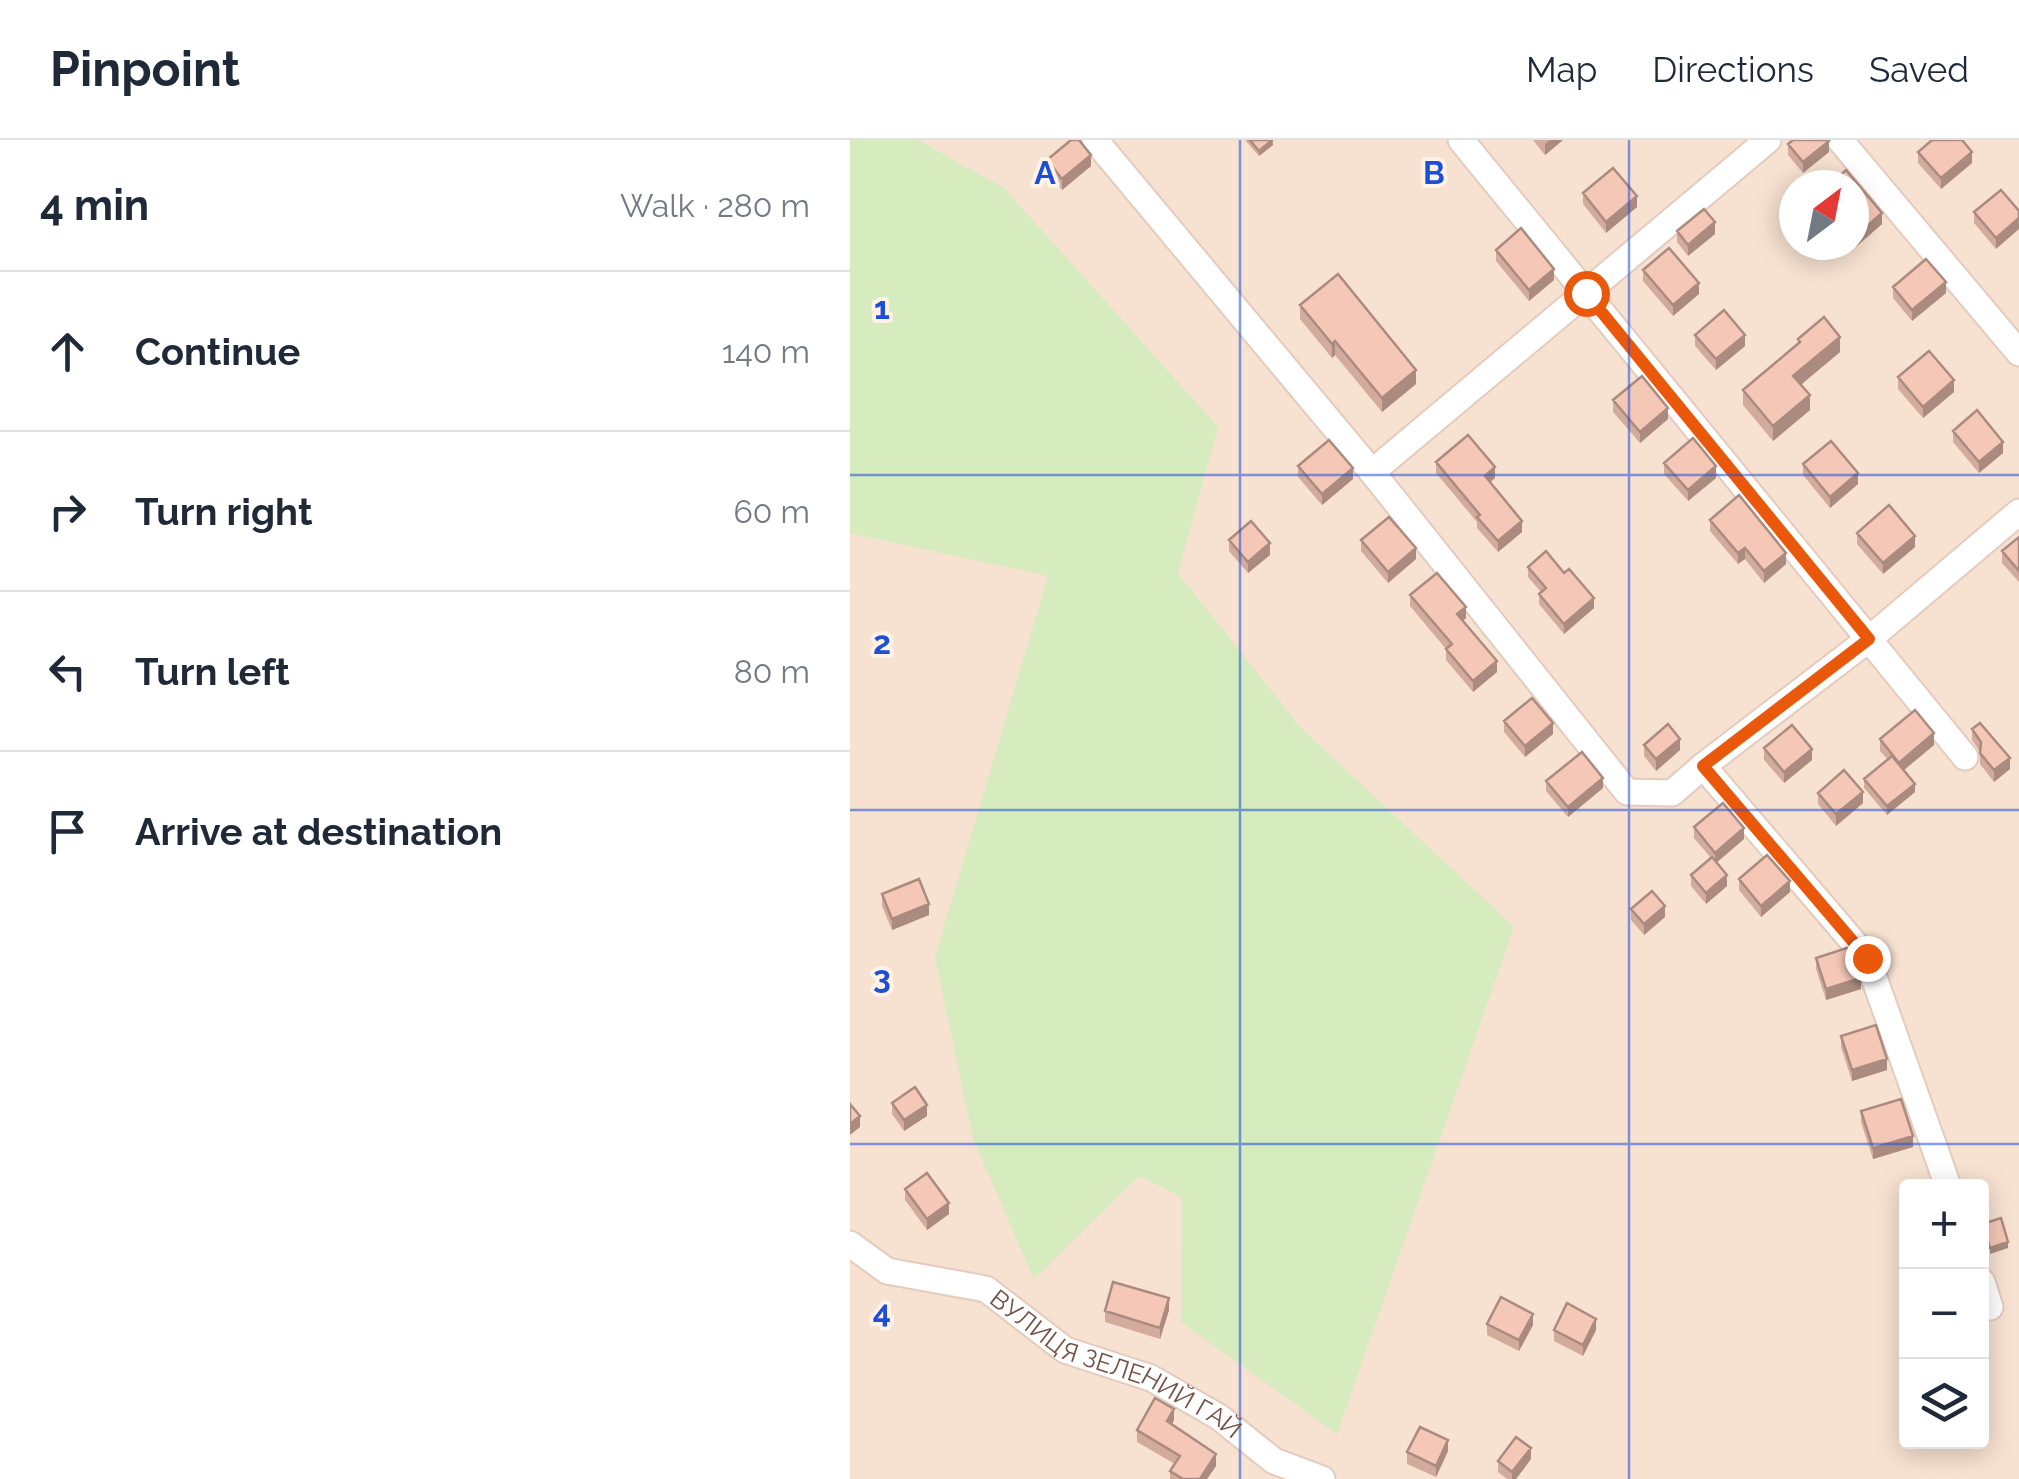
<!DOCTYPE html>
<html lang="en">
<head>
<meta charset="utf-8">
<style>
  :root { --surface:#fff; --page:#f6f6f7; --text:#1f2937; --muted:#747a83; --line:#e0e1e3 }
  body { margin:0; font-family:Raleway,sans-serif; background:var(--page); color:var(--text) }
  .controls { position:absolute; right:30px; bottom:30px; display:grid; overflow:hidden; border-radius:10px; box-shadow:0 5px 25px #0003 }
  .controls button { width:90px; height:90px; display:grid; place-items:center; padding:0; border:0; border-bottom:2px solid var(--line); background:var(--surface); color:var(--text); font:50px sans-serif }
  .compass { position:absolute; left:929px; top:30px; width:90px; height:90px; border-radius:50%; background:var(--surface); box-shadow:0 5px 25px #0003; rotate:32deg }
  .stop { position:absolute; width:30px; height:30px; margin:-22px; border:8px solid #ea580c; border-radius:50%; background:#fff }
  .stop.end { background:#ea580c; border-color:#fff; box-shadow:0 2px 10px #0008 }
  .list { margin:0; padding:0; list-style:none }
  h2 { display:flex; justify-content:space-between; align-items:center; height:130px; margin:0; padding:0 40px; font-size:42px }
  h2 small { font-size:32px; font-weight:400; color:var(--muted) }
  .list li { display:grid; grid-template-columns:65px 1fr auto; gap:30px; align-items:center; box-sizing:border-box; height:160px; padding:0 40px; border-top:2px solid var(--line) }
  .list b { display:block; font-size:38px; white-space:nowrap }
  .list em { font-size:32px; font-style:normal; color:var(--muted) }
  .icon { flex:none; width:55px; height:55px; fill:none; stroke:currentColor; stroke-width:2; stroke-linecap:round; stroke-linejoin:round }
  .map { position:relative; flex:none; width:1169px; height:1339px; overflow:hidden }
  header { display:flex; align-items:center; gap:60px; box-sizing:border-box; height:140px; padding:0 50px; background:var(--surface); border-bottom:2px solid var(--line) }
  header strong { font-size:48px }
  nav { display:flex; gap:55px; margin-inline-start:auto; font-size:35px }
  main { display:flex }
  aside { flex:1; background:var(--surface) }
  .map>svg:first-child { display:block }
</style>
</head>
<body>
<header>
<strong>Pinpoint</strong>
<nav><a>Map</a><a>Directions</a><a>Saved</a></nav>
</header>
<main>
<aside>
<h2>4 min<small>Walk · 280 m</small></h2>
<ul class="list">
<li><svg class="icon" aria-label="ahead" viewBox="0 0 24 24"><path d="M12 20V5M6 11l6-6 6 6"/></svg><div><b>Continue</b></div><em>140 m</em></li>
<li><svg class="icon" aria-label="right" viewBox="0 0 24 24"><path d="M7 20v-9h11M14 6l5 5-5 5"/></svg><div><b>Turn right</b></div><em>60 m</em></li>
<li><svg class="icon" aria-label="left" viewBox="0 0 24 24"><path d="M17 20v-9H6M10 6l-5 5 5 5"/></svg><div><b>Turn left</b></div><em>80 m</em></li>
<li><svg class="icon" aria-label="arrive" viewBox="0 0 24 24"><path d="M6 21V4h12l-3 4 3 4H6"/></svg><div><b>Arrive at destination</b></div></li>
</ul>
</aside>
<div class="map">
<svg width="1169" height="1339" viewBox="0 0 1169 1339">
  <rect width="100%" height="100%" fill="#fdeedf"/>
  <path fill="#f7e1d0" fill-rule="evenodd" d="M 0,0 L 1169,0 L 1169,1339 L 0,1339 ZM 944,45 L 1004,45 L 1004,105 L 944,105 ZM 1056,1046 L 1132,1046 L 1132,1302 L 1056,1302 Z"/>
  <path fill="#d6ebbe" d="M 0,0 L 68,0 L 154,48 L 368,287 L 328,433 L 451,588 L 664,787 L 487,1294 L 331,1182 L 332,1057 L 289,1036 L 184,1139 L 123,999 L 85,817 L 198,436 L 0,393 Z"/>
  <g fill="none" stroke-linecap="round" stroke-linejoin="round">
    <g stroke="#e3cbbe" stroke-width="29">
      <g id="minor">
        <path d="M 245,0 L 522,332 L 777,652 L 822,653 L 853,626 L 1019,499 L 1169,372"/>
        <path d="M 611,0 L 1115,617"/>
        <path d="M 990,0 L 1169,213"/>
        <path d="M 522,332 L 918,0"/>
        <path d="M 853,626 L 1017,818 L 1098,1046"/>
        <path id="s1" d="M 0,1104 L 37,1131 L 136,1149 L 215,1210 L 301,1238 L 369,1277 L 424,1321 L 472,1339"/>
        <path d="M 1132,1142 L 1140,1167"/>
      </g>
    </g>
    <use href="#minor" stroke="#fff" stroke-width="25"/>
  </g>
  <path fill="#d2ab9d" d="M 395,0 L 423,0 L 423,5 L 409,16 Z
    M 683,0 L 713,0 L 695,15 Z
    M 938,4 L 979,12 L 953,33 L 938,15 Z
    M 1068,12 L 1122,23 L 1091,49 L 1068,23 Z
    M 197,20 L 241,26 L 212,50 L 197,31 Z
    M 1151,50 L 1146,109 L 1124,83 L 1124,72 Z
    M 733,53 L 787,67 L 756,93 L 733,64 Z
    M 827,91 L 865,94 L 838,116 L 827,102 Z
    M 646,110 L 704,140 L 679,161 L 646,121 Z
    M 793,130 L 849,154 L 823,176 L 793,141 Z
    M 1043,147 L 1096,153 L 1062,181 L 1043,158 Z
    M 450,165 L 566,244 L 532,272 L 485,215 L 482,218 L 450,179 Z
    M 845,195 L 895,206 L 866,230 L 845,206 Z
    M 948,199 L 990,212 L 951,245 L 960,270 L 923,301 L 893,265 L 893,250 L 948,204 Z
    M 1048,237 L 1104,252 L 1073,278 L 1048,249 Z
    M 763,260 L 818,279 L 790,303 L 763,272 Z
    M 1103,291 L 1153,313 L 1129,333 L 1103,302 Z
    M 586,322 L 645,338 L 640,342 L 672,392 L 648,412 L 627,388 L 627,382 L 586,333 Z
    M 814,323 L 866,338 L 838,361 L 814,334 Z
    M 953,324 L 1008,344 L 980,368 L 953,335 Z
    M 448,326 L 503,339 L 472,365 L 448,337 Z
    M 860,380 L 936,424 L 914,443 L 895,419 L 888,424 L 860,391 Z
    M 1007,393 L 1065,407 L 1033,434 L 1007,404 Z
    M 1169,397 L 1169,442 L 1152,423 L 1152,411 Z
    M 379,400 L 420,415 L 398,433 L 379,411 Z
    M 511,400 L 566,419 L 538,443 L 511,411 Z
    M 678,427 L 744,468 L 714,494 L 689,464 L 689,454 L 691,452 L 678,437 Z
    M 560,455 L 616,478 L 613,481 L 647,532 L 623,552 L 596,520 L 596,509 L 560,466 Z
    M 654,581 L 703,594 L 675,617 L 654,592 Z
    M 1122,589 L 1160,629 L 1144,642 L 1130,624 L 1130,612 L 1122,600 Z
    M 1030,599 L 1084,605 L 1054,630 L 1065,652 L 1037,675 L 1014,648 L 1014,639 L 1038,620 L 1030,611 Z
    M 794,605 L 830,610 L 806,631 L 794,616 Z
    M 914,608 L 962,620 L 934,643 L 914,620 Z
    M 696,641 L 753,648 L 718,677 L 696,651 Z
    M 968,653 L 1013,663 L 986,686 L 968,664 Z
    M 844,687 L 894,699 L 867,722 L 877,746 L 856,764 L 841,746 L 841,735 L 861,718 L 844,698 Z
    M 889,739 L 940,752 L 911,777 L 889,750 Z
    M 32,754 L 79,775 L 42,790 L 32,766 Z
    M 781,769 L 815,777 L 794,795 L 781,780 Z
    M 966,818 L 1011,849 L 976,860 L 966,829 Z
    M 991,896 L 1037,930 L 1002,941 L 991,907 Z
    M 42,963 L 77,976 L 54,991 L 42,974 Z
    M 1011,971 L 1063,1007 L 1023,1019 L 1011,982 Z
    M 55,1049 L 99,1074 L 77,1090 L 55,1060 Z
    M 319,1170 L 310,1199 L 255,1182 L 255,1171 Z
    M 637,1184 L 683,1185 L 669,1211 L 637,1195 Z
    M 704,1190 L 746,1190 L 733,1216 L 704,1201 Z
    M 324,1280 L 322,1284 L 366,1326 L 357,1339 L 320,1339 L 320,1331 L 325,1324 L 287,1302 L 287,1290 Z
    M 598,1311 L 586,1337 L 557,1324 L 557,1312 Z
    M 681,1319 L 666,1339 L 657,1339 L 648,1332 L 648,1321 Z"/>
  <path fill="#ab8b7f" d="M 422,0 L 423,5 L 409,16 L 409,11 Z
    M 700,0 L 713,0 L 695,15 L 695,4 Z
    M 979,1 L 979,12 L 953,33 L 953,22 Z
    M 1122,12 L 1122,23 L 1091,49 L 1091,38 Z
    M 241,15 L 241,26 L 212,50 L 212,39 Z
    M 787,56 L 787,67 L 756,93 L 756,82 Z
    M 1032,73 L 1032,84 L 1006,107 L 1006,96 Z
    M 1169,78 L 1169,89 L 1146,109 L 1146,98 Z
    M 865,82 L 865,94 L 838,116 L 838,105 Z
    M 704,129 L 704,140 L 679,161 L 679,150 Z
    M 1096,142 L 1096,153 L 1062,181 L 1062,170 Z
    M 849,143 L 849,154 L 823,176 L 823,165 Z
    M 895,195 L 895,206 L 866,230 L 866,219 Z
    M 990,197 L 990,212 L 943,251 L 943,236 Z
    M 485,201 L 485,215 L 482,218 L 482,204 Z
    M 566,230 L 566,244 L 532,272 L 532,258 Z
    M 1104,240 L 1104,252 L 1073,278 L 1073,267 Z
    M 960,255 L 960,270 L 923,301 L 923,286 Z
    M 818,268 L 818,279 L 790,303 L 790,292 Z
    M 1153,302 L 1153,313 L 1129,333 L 1129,322 Z
    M 866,326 L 866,338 L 838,361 L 838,350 Z
    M 645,327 L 645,338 L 635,347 L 635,336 Z
    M 503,328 L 503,339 L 472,365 L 472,354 Z
    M 1008,333 L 1008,344 L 980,368 L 980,357 Z
    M 672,381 L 672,392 L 648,412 L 648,401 Z
    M 1065,396 L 1065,407 L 1033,434 L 1033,423 Z
    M 420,403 L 420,415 L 398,433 L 398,422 Z
    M 566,408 L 566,419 L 538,443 L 538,432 Z
    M 895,408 L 895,419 L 888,424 L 888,413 Z
    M 936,413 L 936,424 L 914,443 L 914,431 Z
    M 744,458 L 744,468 L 714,494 L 714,484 Z
    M 616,467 L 616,478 L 607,486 L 607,474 Z
    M 647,521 L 647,532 L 623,552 L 623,541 Z
    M 703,583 L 703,594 L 675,617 L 675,606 Z
    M 1084,593 L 1084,605 L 1049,634 L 1049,623 Z
    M 830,599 L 830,610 L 806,631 L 806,619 Z
    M 962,609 L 962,620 L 934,643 L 934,632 Z
    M 1160,618 L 1160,629 L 1144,642 L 1144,630 Z
    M 753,638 L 753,648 L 718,677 L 718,667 Z
    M 1065,644 L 1065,652 L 1037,675 L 1037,666 Z
    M 1013,652 L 1013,663 L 986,686 L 986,674 Z
    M 894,688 L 894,699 L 865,724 L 865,713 Z
    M 877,735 L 877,746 L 856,764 L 856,753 Z
    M 940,741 L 940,752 L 911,777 L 911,766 Z
    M 79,764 L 79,775 L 42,790 L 42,779 Z
    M 815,766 L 815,777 L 794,795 L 794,784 Z
    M 1011,838 L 1011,849 L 976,860 L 976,849 Z
    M 1037,919 L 1037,930 L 1002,941 L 1002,930 Z
    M 77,965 L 77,976 L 54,991 L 54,980 Z
    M 10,976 L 10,987 L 0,995 L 0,984 Z
    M 1063,996 L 1063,1007 L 1023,1019 L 1023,1008 Z
    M 99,1063 L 99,1074 L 77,1090 L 77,1079 Z
    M 1158,1102 L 1158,1108 L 1140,1114 L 1140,1108 Z
    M 319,1158 L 319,1170 L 310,1199 L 310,1188 Z
    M 683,1174 L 683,1185 L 669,1211 L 669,1200 Z
    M 746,1179 L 746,1190 L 733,1216 L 733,1205 Z
    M 324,1269 L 324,1280 L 317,1292 L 317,1281 Z
    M 598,1300 L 598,1311 L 586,1337 L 586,1326 Z
    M 681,1308 L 681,1319 L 666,1339 L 662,1339 L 662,1332 Z
    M 366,1314 L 366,1326 L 357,1339 L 350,1339 Z"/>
  <path fill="#f4c7b6" stroke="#ab8b7f" stroke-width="2.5" d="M 221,0 L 229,0 L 241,15 L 212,39 L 197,20 Z
    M 400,0 L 422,0 L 409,11 Z
    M 943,0 L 978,0 L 979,1 L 953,22 L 938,4 Z
    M 1082,0 L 1112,0 L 1122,12 L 1091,38 L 1068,12 Z
    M 763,28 L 787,56 L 756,82 L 733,53 Z
    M 996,30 L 1032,73 L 1006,96 L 1004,94 L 1004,45 L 979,45 Z
    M 1151,50 L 1169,71 L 1169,78 L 1146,98 L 1124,72 Z
    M 854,69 L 865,82 L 838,105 L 827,91 Z
    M 671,88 L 704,129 L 679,150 L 646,110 Z
    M 819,108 L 849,143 L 823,165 L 793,130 Z
    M 1076,119 L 1096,142 L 1062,170 L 1043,147 Z
    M 488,134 L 566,230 L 532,258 L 485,201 L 482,204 L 450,165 Z
    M 874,170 L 895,195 L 866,219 L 845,195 Z
    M 974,177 L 990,197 L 943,236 L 960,255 L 923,286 L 893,250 L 950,202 L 948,199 Z
    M 1079,211 L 1104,240 L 1073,267 L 1048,237 Z
    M 792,236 L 818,268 L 790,292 L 763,260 Z
    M 1127,270 L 1153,302 L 1129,322 L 1103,291 Z
    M 618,295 L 645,327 L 635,336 L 672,381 L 648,401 L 627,377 L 630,375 L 586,322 Z
    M 843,298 L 866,326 L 838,350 L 814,323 Z
    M 479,300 L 503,328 L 472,354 L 448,326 Z
    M 981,301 L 1008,333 L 980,357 L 953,324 Z
    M 889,355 L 936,413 L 914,431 L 895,408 L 888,413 L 860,380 Z
    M 1039,365 L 1065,396 L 1033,423 L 1007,393 Z
    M 539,377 L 566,408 L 538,432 L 511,400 Z
    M 401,381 L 420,403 L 398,422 L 379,400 Z
    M 1169,397 L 1169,431 L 1152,411 Z
    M 696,411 L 714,433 L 719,429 L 744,458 L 714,484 L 689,454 L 696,448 L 678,427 Z
    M 587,433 L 616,467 L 607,474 L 647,521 L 623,541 L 596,509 L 602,504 L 560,455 Z
    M 682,558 L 703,583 L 675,606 L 654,581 Z
    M 1065,570 L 1084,593 L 1049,623 L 1030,599 Z
    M 1130,583 L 1160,618 L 1144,630 L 1130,613 L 1131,602 L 1122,589 Z
    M 818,584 L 830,599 L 806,619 L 794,605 Z
    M 942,585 L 962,609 L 934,632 L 914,608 Z
    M 732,612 L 753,638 L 718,667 L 696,641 Z
    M 1042,616 L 1065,644 L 1037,666 L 1014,639 Z
    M 994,630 L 1013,652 L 986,674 L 968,653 Z
    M 873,663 L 894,688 L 865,713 L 844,687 Z
    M 917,715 L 940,741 L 911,766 L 889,739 Z
    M 862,717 L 877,735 L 856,753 L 841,735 Z
    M 69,739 L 79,764 L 42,779 L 32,754 Z
    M 802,751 L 815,766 L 794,784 L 781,769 Z
    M 997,808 L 1003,815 L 1011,838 L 976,849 L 966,818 Z
    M 1026,885 L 1037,919 L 1002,930 L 991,896 Z
    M 65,947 L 77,965 L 54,980 L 42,963 Z
    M 1051,959 L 1063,996 L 1023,1008 L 1011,971 Z
    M 0,964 L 10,976 L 0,984 Z
    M 77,1033 L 99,1063 L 77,1079 L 55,1049 Z
    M 1151,1078 L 1158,1102 L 1140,1108 L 1132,1084 Z
    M 263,1142 L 319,1158 L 310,1188 L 255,1171 Z
    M 651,1157 L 683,1174 L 669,1200 L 637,1184 Z
    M 717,1163 L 746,1179 L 733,1205 L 704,1190 Z
    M 305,1258 L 324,1269 L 317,1281 L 366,1314 L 350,1339 L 333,1339 L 320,1331 L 330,1316 L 287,1290 Z
    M 570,1287 L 598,1300 L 586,1326 L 557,1312 Z
    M 666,1297 L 681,1308 L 662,1332 L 648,1321 Z"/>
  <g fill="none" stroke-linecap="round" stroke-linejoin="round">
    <path stroke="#ea580c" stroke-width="12" d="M 736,153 L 1019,499 L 853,626 L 1017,818"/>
  </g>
  <path fill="none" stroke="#1d4ed8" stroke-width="2.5" stroke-opacity="0.55" d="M 390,0 L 390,1339M 779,0 L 779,1339M 0,335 L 1169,335M 0,670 L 1169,670M 0,1004 L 1169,1004"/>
  <g text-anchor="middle" stroke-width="8" stroke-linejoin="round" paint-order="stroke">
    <g font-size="25" fill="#755146" stroke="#fff2e7">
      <text dy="9" stroke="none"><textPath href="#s1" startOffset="298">ВУЛИЦЯ ЗЕЛЕНИЙ ГАЙ</textPath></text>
    </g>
  </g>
  <g font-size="32" text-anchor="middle" font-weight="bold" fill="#1d4ed8" stroke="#fff2e7" stroke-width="8" stroke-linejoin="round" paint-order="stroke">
    <text x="195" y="44">A</text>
    <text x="584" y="44">B</text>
    <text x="32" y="179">1</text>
    <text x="32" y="514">2</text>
    <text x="32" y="848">3</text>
    <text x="32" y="1183">4</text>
  </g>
</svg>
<div class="controls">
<button>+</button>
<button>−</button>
<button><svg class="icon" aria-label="layers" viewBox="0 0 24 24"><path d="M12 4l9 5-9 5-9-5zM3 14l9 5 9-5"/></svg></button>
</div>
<svg class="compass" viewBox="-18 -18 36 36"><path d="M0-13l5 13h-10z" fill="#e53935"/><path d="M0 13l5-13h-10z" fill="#747a83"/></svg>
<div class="stop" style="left:736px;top:153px"></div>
<div class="stop end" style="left:1017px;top:818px"></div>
</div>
</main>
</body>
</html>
